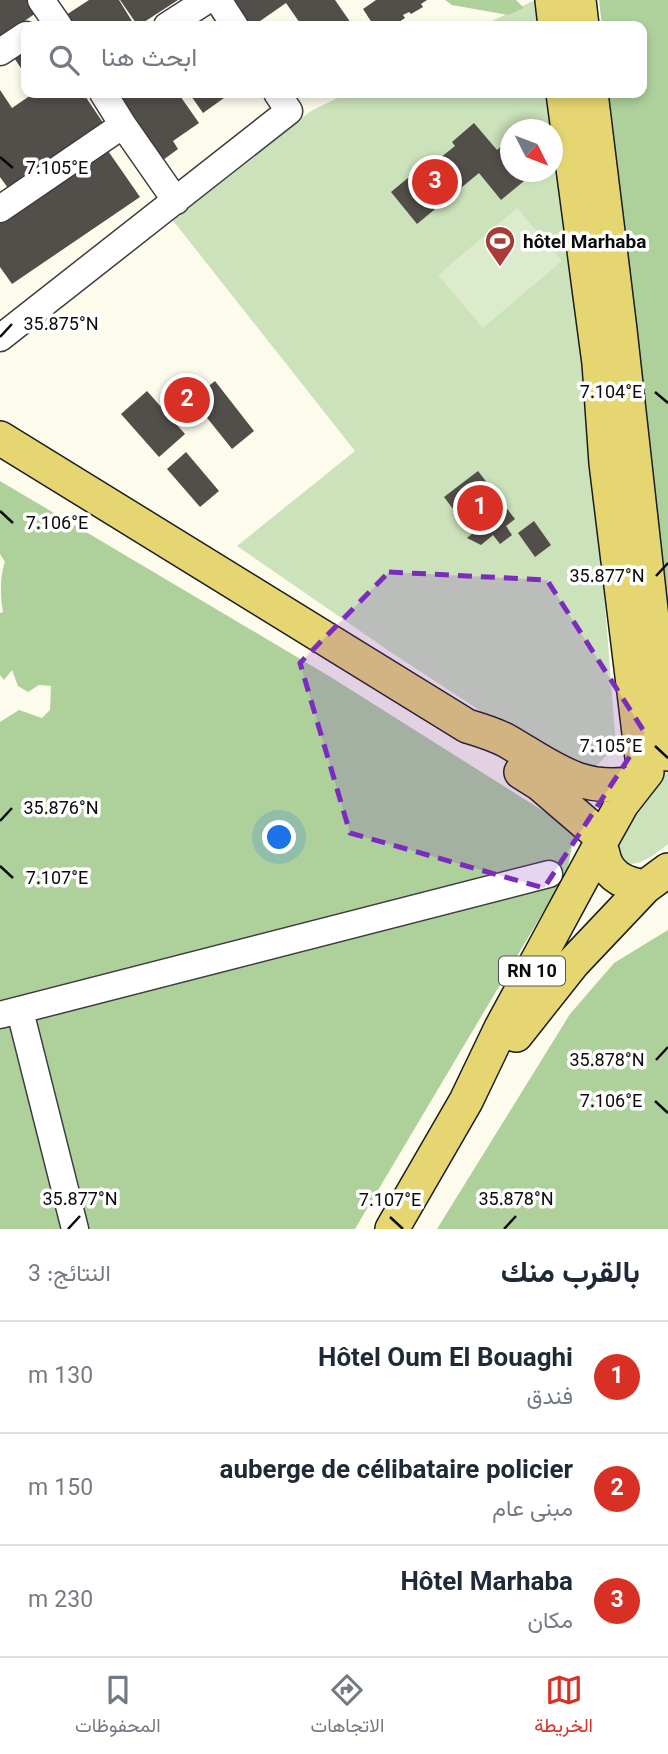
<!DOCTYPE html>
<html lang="ar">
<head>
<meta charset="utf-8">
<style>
  :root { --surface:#fff; --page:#f2f2f3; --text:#1f2937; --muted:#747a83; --line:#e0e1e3; --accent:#d93025 }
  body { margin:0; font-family:Georgia,Vazirmatn,serif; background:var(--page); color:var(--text); direction:rtl }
  .compass { position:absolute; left:500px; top:119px; width:63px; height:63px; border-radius:50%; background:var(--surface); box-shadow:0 4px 10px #0003; rotate:132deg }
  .you { position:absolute; left:280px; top:838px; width:24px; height:24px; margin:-18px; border:5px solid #fff; border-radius:50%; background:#1a73e8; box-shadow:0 0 0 10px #1a73e833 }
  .badge { display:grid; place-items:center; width:46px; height:46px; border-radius:50%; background:var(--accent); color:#fff; font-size:23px; font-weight:700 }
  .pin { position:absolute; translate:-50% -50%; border:4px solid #fff; box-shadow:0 2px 7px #0006 }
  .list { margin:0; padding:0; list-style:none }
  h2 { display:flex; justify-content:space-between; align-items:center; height:91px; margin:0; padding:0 28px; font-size:30px }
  h2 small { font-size:23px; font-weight:400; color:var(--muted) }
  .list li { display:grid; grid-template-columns:46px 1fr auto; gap:21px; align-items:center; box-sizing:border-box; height:112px; padding:0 28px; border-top:2px solid var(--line) }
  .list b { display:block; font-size:26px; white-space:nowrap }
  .list p { margin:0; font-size:23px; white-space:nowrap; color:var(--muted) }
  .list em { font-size:23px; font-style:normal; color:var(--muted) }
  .icon { flex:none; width:38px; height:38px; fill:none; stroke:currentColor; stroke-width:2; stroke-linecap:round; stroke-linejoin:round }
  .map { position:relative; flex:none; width:668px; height:1229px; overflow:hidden; direction:ltr }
  .search { position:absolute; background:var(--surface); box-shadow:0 4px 10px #0003; left:21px; right:21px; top:21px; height:77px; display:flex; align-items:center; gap:18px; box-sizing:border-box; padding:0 24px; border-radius:14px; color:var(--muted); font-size:26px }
  .sheet { height:427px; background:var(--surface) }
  nav { display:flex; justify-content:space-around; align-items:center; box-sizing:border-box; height:98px; border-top:2px solid var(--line); background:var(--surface); font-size:19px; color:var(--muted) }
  nav a { display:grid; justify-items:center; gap:4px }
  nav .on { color:var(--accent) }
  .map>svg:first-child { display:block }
</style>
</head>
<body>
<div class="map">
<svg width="668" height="1229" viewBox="0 0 668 1229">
  <rect width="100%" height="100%" fill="#fcfbec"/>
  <path fill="#cbe2ba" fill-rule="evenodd" d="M 535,0 L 543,0 L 547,26 L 482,26 Z
    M 348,93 L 555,93 L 578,266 L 616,745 L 589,774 L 577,774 L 392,653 L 237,546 L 355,451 L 171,218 L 311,111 ZM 510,130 L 552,130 L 552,172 L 510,172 Z
    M 668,772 L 668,844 C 654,855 635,872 618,859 L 616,842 L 619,835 L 663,774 Z"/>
  <path fill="#aed19c" d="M 445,0 L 516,0 L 524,8 L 508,15 L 452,5 Z
    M 599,0 L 668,0 L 668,606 L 609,93 L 642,93 L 642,26 L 602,26 Z
    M 0,481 L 329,676 L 575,831 L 567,872 L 355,1229 L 0,1229 L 0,722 L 19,710 L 42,718 L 50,710 L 51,686 L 39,685 L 28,692 L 18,686 L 12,670 L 4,680 L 0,675 L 0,613 L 3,612 C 0,596 0,575 5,562 L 0,554 Z
    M 668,930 L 668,1229 L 437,1229 L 570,1014 L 614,963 Z"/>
  <path fill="#dcebcb" d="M 517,208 L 562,261 L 483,328 L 438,275 Z"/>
  <path fill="#524e49" d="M 0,0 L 27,0 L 36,13 L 0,38 Z
    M 89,0 L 119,0 L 135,26 L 74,26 L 66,15 Z
    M 120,0 L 178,0 L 138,26 Z
    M 229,0 L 335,0 L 353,26 L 302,26 L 286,3 L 253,26 L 247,26 Z
    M 376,0 L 427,0 L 421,4 L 423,7 L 411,14 L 409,12 L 403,15 L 405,18 L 393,26 L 390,24 L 386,26 L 374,26 L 363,9 Z
    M 26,43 L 26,76 L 11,53 Z
    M 0,90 L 12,108 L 34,93 L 83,93 L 108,130 L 13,195 L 0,177 Z
    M 117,93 L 178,93 L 199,123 L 173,141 L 178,149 L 163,160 Z
    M 189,93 L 231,93 L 203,113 Z
    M 474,123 L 497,150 L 510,139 L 510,172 L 535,172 L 501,200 L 479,173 L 417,224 L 391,192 L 432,158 L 435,162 L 455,146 L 452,142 Z
    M 106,148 L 140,197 L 12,284 L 0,267 L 0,220 Z
    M 215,381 L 254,431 L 232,449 L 192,399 Z
    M 147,391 L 185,434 L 159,457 L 121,414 Z
    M 186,452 L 219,491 L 200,507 L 167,469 Z
    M 478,471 L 515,519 L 506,526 L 512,535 L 500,544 L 493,535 L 481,545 L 467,538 L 472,534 L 444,497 Z
    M 534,521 L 551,545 L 535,557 L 518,533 Z"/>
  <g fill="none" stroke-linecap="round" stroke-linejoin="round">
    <g stroke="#3e3e3e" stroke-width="29">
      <path id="minor" d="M 41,0 L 59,26
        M 218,0 L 235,26
        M 167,26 L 207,0
        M 0,52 L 26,35
        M 123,125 L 176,201
        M 0,209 L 123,125 L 103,93
        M 0,338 L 289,111 L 277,93
        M 20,1011 L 75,1229
        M 0,1015 L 549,874"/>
    </g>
    <g stroke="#1c1c1c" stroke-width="36">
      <path id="major" d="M 552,0 L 555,26
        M 579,0 L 582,26
        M 563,93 L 599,363 L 606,463 L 644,774
        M 591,93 L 620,330 L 667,754
        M 0,438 L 467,726 C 480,730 494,734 507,741 C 552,767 580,793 636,783
        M 521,772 L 540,784 L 603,838
        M 647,772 L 622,804 L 603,838 C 600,844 601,848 603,854 C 607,876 625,884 645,887 L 668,870
        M 516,1035 L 573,963 L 645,887
        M 392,1229 L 466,1101 L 501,1028 L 601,843"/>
    </g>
    <use href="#minor" stroke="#fff" stroke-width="26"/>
    <use href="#major" stroke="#e6d672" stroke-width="33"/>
  </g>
  <path fill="#7b2cbf" fill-opacity="0.2" stroke="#7b2cbf" stroke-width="5" stroke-dasharray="14 9" stroke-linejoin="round" d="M 389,572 L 547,580 L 645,733 L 544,888 L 350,833 L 300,663 Z"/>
  <path fill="none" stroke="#0b0b0b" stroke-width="2.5" d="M 0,157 L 13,168M 0,337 L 12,324M 655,392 L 668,403M 0,511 L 13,523M 656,576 L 668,563M 655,746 L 668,758M 0,821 L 12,808M 0,866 L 13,878M 656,1060 L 668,1047M 655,1101 L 668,1113M 390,1217 L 403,1229M 68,1229 L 80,1216M 504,1229 L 516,1216"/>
  <defs>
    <g id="stadium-pin" transform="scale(1.575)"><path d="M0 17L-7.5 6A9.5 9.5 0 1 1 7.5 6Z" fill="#a93c36" stroke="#fff"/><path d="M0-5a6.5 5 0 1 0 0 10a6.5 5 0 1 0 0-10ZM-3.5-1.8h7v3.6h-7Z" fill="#fff"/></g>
  </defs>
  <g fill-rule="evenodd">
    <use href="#stadium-pin" x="500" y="241"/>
  </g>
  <g text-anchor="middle" stroke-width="7" stroke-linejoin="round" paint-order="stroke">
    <rect fill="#fff" stroke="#545454" stroke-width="2" x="499" y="956.5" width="66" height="29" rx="5"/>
    <g font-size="18" font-weight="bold" fill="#0b0b0b">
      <text x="532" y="977">RN 10</text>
    </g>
    <g font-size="19" font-weight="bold" fill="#0b0b0b" stroke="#fff" text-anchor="start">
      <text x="523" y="248">hôtel Marhaba</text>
    </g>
  </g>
  <g font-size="18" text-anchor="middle" fill="#0b0b0b" stroke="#fff" stroke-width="7" stroke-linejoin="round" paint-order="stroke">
    <text x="57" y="174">7.105°E</text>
    <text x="61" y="330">35.875°N</text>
    <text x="611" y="398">7.104°E</text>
    <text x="57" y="529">7.106°E</text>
    <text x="607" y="582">35.877°N</text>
    <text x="611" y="752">7.105°E</text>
    <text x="61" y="814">35.876°N</text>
    <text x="57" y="884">7.107°E</text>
    <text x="607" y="1066">35.878°N</text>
    <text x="611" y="1107">7.106°E</text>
    <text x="80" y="1205">35.877°N</text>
    <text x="516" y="1205">35.878°N</text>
    <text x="390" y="1206">7.107°E</text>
  </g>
</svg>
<svg class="compass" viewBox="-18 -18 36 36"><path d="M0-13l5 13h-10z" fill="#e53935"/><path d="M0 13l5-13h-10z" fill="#747a83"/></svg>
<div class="you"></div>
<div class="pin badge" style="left:480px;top:508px">1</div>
<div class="pin badge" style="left:187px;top:400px">2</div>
<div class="pin badge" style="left:435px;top:182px">3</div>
<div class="search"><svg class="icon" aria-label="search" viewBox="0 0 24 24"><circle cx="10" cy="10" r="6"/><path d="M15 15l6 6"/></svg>ابحث هنا</div>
</div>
<section class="sheet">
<h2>بالقرب منك<small>النتائج: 3</small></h2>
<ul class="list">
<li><span class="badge">1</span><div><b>Hôtel Oum El Bouaghi</b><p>فندق</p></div><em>130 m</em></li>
<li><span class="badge">2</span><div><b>auberge de célibataire policier</b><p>مبنى عام</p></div><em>150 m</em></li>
<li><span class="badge">3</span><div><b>Hôtel Marhaba</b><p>مكان</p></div><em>230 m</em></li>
</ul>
</section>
<nav>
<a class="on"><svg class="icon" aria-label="map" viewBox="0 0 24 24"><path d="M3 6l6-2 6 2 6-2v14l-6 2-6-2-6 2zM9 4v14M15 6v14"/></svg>الخريطة</a>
<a><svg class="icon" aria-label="directions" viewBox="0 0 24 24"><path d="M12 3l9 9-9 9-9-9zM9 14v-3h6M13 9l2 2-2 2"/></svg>الاتجاهات</a>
<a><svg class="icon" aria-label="saved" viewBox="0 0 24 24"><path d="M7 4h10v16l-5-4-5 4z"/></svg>المحفوظات</a>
</nav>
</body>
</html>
